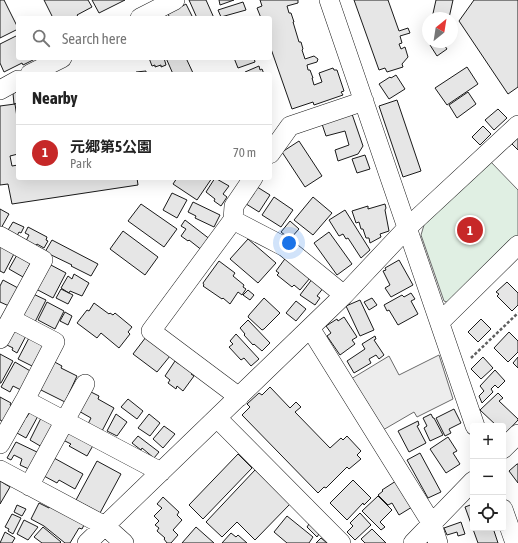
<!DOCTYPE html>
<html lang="en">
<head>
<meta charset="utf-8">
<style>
  :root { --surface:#fff; --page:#f6f6f6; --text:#222; --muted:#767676; --line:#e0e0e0; --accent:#c62828 }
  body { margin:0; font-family:"Asap Condensed","Noto Sans JP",sans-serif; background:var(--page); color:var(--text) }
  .controls { position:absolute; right:12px; bottom:12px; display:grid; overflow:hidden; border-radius:4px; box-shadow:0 4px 16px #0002 }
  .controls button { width:36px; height:36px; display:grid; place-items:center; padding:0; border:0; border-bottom:1px solid var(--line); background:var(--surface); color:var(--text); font:20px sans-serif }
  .compass { position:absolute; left:422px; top:12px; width:36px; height:36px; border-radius:50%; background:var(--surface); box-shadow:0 4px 16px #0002; rotate:30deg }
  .you { position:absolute; left:289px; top:243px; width:14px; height:14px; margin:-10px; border:3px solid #fff; border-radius:50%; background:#1a73e8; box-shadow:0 0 0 6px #1a73e833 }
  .badge { display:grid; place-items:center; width:26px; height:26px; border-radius:50%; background:var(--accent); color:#fff; font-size:13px; font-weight:700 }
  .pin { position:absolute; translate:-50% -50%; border:2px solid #fff; box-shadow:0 1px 4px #0006 }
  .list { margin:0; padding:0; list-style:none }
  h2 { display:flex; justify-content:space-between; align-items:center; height:52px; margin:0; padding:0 16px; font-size:17px }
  h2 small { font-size:13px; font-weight:400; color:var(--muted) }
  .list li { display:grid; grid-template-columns:26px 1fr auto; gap:12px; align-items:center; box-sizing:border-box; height:56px; padding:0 16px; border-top:1px solid var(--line) }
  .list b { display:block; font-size:15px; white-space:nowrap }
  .list p { margin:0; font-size:13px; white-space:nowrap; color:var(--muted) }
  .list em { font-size:13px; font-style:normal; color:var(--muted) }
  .icon { flex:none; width:22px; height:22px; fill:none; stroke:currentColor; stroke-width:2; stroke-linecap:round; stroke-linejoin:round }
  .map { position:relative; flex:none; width:518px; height:543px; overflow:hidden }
  .search { position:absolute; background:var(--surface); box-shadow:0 4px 16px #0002; left:16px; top:16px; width:256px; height:44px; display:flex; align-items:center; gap:10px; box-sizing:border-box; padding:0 14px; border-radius:4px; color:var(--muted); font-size:15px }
  .panel { position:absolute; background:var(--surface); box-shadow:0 4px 16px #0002; left:16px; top:72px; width:256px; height:108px; border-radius:4px }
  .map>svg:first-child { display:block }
</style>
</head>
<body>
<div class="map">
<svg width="518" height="543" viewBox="0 0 518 543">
  <rect width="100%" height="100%" fill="#fff"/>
  <path fill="#e0efe3" stroke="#6a6a6a" d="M 490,161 L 518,190 L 518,236 L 449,303 L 444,301 L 421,235 L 424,225 Z"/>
  <path fill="#ededed" stroke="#6a6a6a" d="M 439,355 L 453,399 L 417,417 L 414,412 L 383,430 L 351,379 L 389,356 L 399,375 Z"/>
  <path fill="#e6e6e6" stroke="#1a1a1a" d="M 0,0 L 4,0 L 18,28 L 18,29 L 0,38 Z
    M 44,0 L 88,0 L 92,7 L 77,15 L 79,18 L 53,18 Z
    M 92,0 L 125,0 L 99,13 Z
    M 189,0 L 206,0 L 214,18 L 197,18 Z
    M 219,0 L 234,0 L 220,5 Z
    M 260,0 L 298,0 L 298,3 L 287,6 L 289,13 L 291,13 L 294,22 L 293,22 L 299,42 L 301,42 L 303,49 L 302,50 L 305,59 L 314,56 L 318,59 L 317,62 L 307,65 L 308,70 L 310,70 L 313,78 L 312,78 L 314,85 L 322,82 L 319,73 L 333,68 L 334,70 L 337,70 L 344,91 L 341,92 L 343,95 L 314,105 L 313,102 L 292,109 L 270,46 L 270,18 L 261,18 L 257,8 L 262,6 Z
    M 354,0 L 388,0 L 399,31 L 408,28 L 410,33 L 400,36 L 402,43 L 399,44 L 401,49 L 405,47 L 408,57 L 402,64 L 403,67 L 387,72 L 385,68 L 379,70 Z
    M 436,0 L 453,0 L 449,18 L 432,18 Z
    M 474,0 L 518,0 L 518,87 L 508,94 L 459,21 Z
    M 243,2 L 246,10 L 221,17 L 218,10 Z
    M 186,4 L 193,18 L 170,18 L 168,14 Z
    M 18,35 L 18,58 L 37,58 L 23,65 L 22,63 L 4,72 L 0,63 L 0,44 Z
    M 434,42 L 442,42 L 447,49 L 437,56 L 430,45 Z
    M 149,58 L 164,58 L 166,65 L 161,67 L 161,65 L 155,67 L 155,65 L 152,66 Z
    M 166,58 L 186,58 L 193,73 L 173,74 Z
    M 234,58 L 254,58 L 255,62 L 238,68 Z
    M 259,66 L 260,70 L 262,69 L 264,74 L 246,74 L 245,72 Z
    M 467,67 L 478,84 L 447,105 L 435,88 Z
    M 146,71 L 146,74 L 136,74 L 136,72 Z
    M 396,75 L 405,89 L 389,99 L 379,84 L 390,77 L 391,78 Z
    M 18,92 L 18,103 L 14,104 L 13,93 Z
    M 468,92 L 476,104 L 457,118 L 449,105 Z
    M 397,100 L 421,171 L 403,177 L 379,106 Z
    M 15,104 L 18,124 L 18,154 L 10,156 L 12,166 L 18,165 L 18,178 L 137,178 L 138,185 L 12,204 L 8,184 L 0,185 L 0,106 Z
    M 498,109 L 507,118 L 494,130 L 485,120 Z
    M 352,114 L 363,146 L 358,154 L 338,161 L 335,150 L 349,145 L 345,131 L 326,136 L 322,124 Z
    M 483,126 L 491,134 L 480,145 L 472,137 Z
    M 518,138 L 518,150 L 512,144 Z
    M 299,141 L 322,176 L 305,187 L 282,152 Z
    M 365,155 L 370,169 L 357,173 L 352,159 Z
    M 177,178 L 212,178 L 197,200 L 173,184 Z
    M 215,178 L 229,186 L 223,194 L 227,197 L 221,206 L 214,201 L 215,199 L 206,192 Z
    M 254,185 L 270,195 L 259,212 L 243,202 Z
    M 172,193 L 187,200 L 177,218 L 163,210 Z
    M 274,197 L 293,210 L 281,227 L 262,215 Z
    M 313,197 L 332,213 L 313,235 L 294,220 Z
    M 193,202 L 220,215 L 214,227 L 195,218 L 196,216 L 188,212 Z
    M 141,204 L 177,229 L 164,247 L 128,221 Z
    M 385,204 L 386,208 L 385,210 L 389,231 L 380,234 L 381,237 L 370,243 L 369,238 L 366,238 L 363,229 L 361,229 L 359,222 L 356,223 L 352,211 L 368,206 L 368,209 Z
    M 0,209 L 9,214 L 0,230 Z
    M 345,210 L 370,250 L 361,258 L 348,238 L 346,239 L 343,234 L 339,236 L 329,220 Z
    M 185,220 L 211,240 L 203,251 L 189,240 L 188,241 L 181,236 L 186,229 L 181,226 Z
    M 290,221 L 299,229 L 290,239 L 281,232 Z
    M 13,222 L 24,227 L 21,233 L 19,232 L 15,240 L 5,235 Z
    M 28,227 L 47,237 L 46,240 L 48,241 L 44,248 L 37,244 L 34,248 L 25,243 L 29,235 L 25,233 Z
    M 123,231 L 158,257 L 145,275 L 110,249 Z
    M 329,232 L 352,264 L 337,275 L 314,243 Z
    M 248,239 L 276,263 L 258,283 L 230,259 Z
    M 52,240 L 98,264 L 91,276 L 71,266 L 72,265 L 45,252 Z
    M 0,246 L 16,250 L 4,273 L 0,271 Z
    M 18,253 L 32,260 L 23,277 L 9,269 Z
    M 287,256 L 310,278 L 300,290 L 294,285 L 292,287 L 277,275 L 279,273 L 276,271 Z
    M 399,260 L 413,285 L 391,297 L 385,288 L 390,285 L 383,271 L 386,270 L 385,268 Z
    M 219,261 L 235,273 L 233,276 L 244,285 L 243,287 L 246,289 L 242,295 L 238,292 L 230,304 L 223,298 L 222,299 L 203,286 L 204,285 L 203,283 Z
    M 49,264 L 66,273 L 53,298 L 36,289 Z
    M 74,274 L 89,283 L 82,296 L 70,291 L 69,293 L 61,288 L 68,276 L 72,279 Z
    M 313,278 L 324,287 L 317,296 L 320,298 L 315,305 L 300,295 Z
    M 3,280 L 18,288 L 9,306 L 0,302 L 0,286 Z
    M 507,282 L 518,293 L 518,305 L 512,311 L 497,296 L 499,294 L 496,292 Z
    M 61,289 L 73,295 L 68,304 L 56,298 Z
    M 248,290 L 254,295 L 250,300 L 243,295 Z
    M 29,292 L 46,300 L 34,324 L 19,313 Z
    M 411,293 L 415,299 L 411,301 L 418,314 L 398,325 L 389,310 L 387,311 L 384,305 L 402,295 L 404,297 Z
    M 264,298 L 280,313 L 264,329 L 262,330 L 248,317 L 249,315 Z
    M 372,298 L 377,305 L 369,310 L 364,302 Z
    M 360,300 L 374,330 L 360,336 L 346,306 Z
    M 296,301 L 306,309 L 296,321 L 286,313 Z
    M 47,302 L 64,311 L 55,329 L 38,320 Z
    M 94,303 L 109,314 L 110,313 L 113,315 L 115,313 L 132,327 L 128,332 L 130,334 L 119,348 L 101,333 L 97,338 L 77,323 L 87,310 L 89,311 Z
    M 65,312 L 72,316 L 68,325 L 60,321 Z
    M 344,317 L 357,337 L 352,340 L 355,344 L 340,355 L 327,336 L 331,333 L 326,326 L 337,319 L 338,321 Z
    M 481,319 L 491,329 L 478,342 L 468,332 Z
    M 248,320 L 270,343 L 262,351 L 254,344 L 253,345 L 244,335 L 245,334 L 240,328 Z
    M 14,327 L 27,334 L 17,353 L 12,350 L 13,348 L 5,344 Z
    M 509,332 L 518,341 L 518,352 L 508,362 L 494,348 Z
    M 236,334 L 259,359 L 251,366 L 244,358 L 241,360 L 229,347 L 233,344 L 230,341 Z
    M 30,336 L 45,344 L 34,367 L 18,359 Z
    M 375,336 L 376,339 L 374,340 L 384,355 L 379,359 L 376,355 L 369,359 L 371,363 L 354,373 L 347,361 L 365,349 L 362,344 Z
    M 146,337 L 170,356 L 157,372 L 133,354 Z
    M 0,354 L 13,361 L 1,383 L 0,383 Z
    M 483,357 L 493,368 L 481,379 L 471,369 Z
    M 518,357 L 518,368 L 513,363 Z
    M 51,360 L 62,366 L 61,368 L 77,376 L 65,402 L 37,388 Z
    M 175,361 L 179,364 L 180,362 L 193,372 L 191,374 L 194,376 L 183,391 L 177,386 L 176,389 L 168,383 L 170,380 L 165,376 Z
    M 15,362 L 32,372 L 21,390 L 13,386 L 10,392 L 1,387 Z
    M 495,370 L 505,381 L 498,388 L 495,385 L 491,389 L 493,392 L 482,403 L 479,396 L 484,391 L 480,386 Z
    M 270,387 L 290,408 L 296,402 L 301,407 L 295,412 L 330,448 L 341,438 L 343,440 L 347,436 L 361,451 L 357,455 L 361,459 L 349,469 L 347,467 L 326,488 L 324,487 L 318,493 L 242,415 L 250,407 L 247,404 L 259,393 L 262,395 Z
    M 87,390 L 99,396 L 98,399 L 114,408 L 102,431 L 88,424 L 91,418 L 77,410 Z
    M 498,393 L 503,398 L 499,401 L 518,419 L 518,420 L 505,434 L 503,432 L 503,426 L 497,426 L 480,410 Z
    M 0,397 L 11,403 L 10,405 L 13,407 L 4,422 L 0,420 Z
    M 128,399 L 143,411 L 137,419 L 121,407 Z
    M 454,409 L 461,423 L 449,429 L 451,433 L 445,436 L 436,418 Z
    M 30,412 L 38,416 L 26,438 L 17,433 L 24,421 L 24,416 L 26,418 Z
    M 116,414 L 127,422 L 117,436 L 107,431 Z
    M 149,414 L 160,423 L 150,436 L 138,428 Z
    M 431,414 L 433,418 L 434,418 L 443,435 L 430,441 L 424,428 L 427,426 L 423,418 Z
    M 41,418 L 54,425 L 42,447 L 30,440 Z
    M 418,421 L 419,425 L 417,426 L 426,443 L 409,452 L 398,431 Z
    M 164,426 L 175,434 L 163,448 L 153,439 Z
    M 68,429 L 95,442 L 87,456 L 69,446 L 71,444 L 63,440 Z
    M 138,436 L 159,452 L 154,458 L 142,448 L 141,450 L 132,443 Z
    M 448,437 L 457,451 L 453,453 L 460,464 L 446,473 L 430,449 Z
    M 16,442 L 39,453 L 31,470 L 20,465 L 22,459 L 14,455 L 11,460 L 7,458 Z
    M 420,453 L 441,492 L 428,498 L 407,460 Z
    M 238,454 L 252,468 L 203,519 L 189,505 Z
    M 54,458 L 83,474 L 75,489 L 59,480 L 57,483 L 44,476 Z
    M 97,461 L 121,474 L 100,513 L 76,500 Z
    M 517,464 L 518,464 L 518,483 L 509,471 Z
    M 255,470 L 290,504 L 255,540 L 237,522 L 222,537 L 206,522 Z
    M 353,480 L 371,498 L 364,505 L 363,503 L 347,520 L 330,503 Z
    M 0,481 L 10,487 L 0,504 Z
    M 396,481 L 412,507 L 399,515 L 392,503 L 388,505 L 378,495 L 383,491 L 382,490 Z
    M 378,496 L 392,510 L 380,522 L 385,527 L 381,530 L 362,511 Z
    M 163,497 L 179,512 L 177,515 L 182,520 L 173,530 L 178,535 L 171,543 L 167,543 L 164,539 L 165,538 L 157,531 L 159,528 L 155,525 L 159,521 L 154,516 L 162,508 L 157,504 Z
    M 39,503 L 49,508 L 52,503 L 86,521 L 82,529 L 79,528 L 70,543 L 65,543 L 44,526 L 31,519 Z
    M 473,504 L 473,528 L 493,528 L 498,543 L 478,543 L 465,507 Z
    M 17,505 L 26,509 L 22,516 L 14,512 Z
    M 360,513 L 371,525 L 355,540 L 347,532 L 353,526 L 350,523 Z
    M 12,514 L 21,518 L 13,534 L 8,531 L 9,529 L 5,527 Z
    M 287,516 L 313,537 L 309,543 L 287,543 L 274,532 Z
    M 24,520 L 38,527 L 28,540 L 17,534 Z
    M 461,522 L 465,534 L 458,536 L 457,532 L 447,535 L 444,528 Z
    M 309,524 L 319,534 L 317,537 L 307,527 Z
    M 43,527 L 61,542 L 60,543 L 42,543 L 34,537 Z
    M 196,527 L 214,543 L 182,543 Z
    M 372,529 L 386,543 L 365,543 L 361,539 Z
    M 5,532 L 15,538 L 12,543 L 0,543 Z
    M 231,533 L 236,537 L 238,535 L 247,543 L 222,543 Z
    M 321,538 L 327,543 L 316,543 Z"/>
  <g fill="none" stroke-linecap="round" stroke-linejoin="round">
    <g stroke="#1a1a1a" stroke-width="20">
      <path id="minor" d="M 329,0 L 475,426
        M 140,18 L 175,0
        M 30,74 L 62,58
        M 0,90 L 18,80
        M 270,154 L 290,126 L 364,101
        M 233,220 L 234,206 L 253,178
        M 0,236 L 43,260 L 0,339
        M 440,322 L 518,245
        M 310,328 L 432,524 L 438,543
        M 239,397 L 151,331 L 233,220 L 285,247 L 344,295
        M 25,400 L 161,472
        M 217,418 L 341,543
        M 0,444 L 25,400 L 55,342 L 11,319
        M 503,449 L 518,434
        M 0,470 L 105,526 L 124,543
        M 29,486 L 85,384
        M 503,509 L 515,543
        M 87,543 L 344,295 L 408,227 L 518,125
        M 413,543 L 473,481"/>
    </g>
    <path stroke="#5f5f5f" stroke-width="2.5" stroke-dasharray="3 2" stroke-linecap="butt" d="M 471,358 L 518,313"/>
    <use href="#minor" stroke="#fff" stroke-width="19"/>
  </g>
</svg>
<div class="controls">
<button>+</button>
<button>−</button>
<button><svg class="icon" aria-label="locate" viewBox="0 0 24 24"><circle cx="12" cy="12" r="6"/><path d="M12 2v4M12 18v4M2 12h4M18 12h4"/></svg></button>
</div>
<svg class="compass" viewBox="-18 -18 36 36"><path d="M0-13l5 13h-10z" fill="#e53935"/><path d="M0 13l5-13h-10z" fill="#767676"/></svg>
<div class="you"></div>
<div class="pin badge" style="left:470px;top:230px">1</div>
<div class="search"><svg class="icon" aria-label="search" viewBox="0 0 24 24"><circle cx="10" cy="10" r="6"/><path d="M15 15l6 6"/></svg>Search here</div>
<section class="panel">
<h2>Nearby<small></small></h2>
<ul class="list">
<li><span class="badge">1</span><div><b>元郷第5公園</b><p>Park</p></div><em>70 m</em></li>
</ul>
</section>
</div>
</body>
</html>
